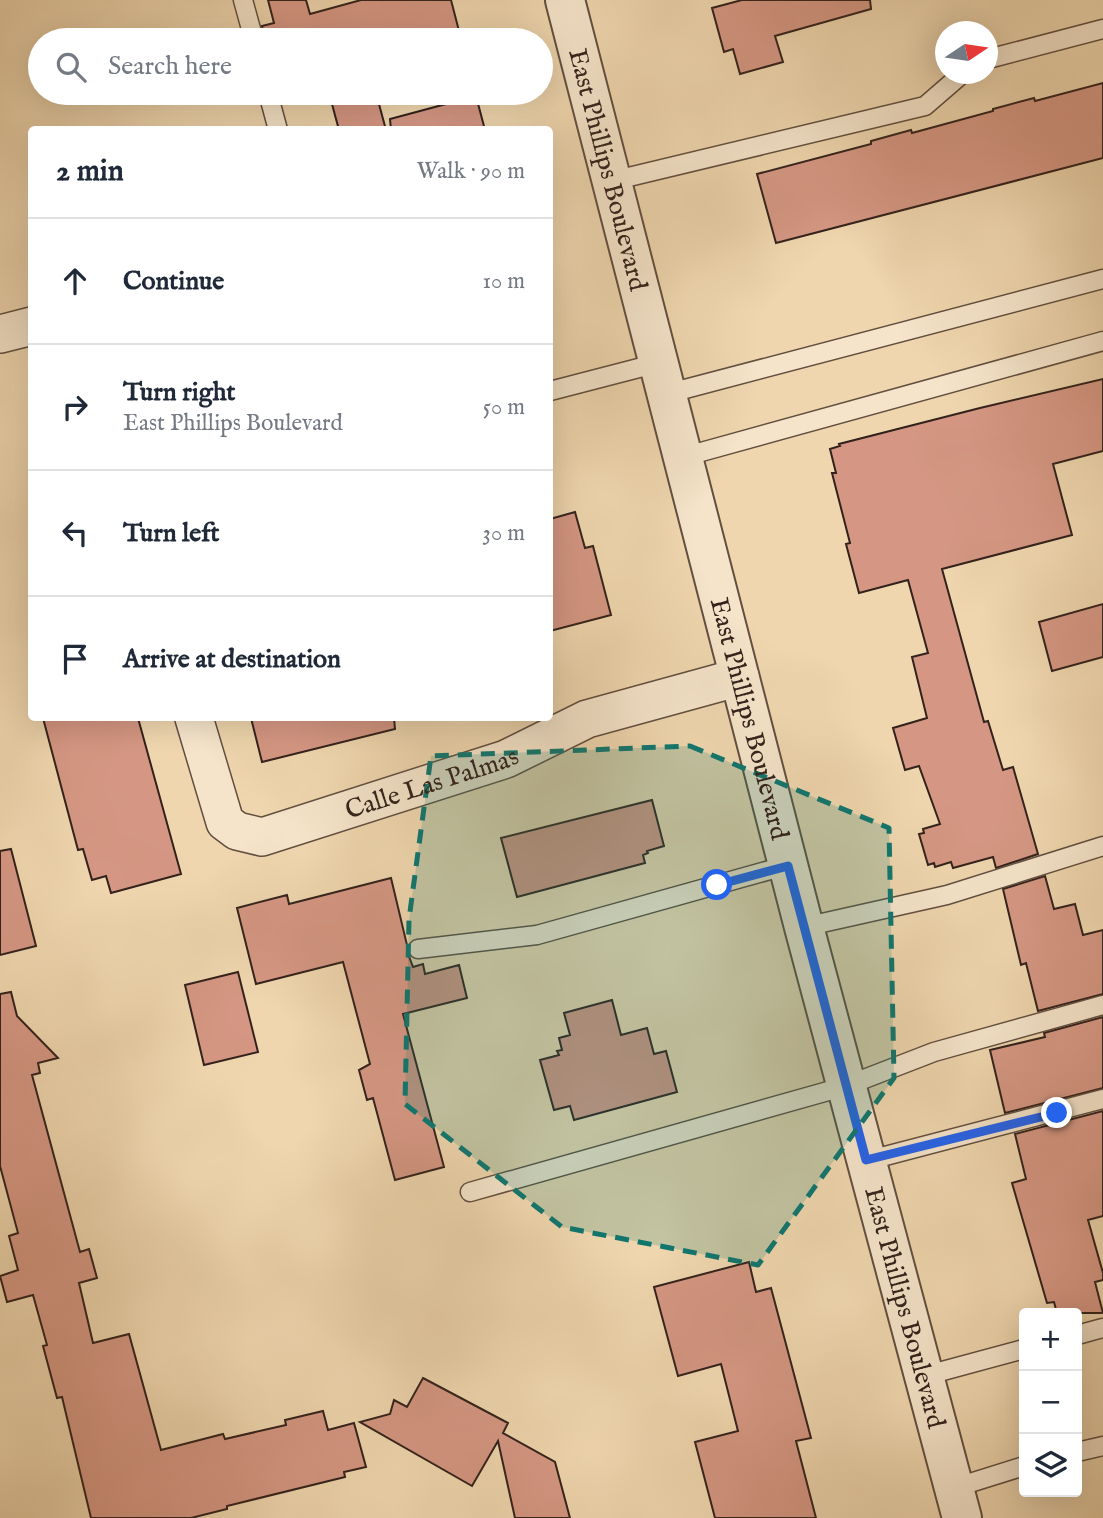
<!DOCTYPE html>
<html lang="en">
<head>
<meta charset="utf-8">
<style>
  :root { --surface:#fff; --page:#f6f6f7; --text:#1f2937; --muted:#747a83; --line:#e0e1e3 }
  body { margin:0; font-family:"IM FELL English",serif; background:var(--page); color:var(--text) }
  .controls { position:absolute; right:21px; bottom:21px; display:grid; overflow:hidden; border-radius:7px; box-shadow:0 7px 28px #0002 }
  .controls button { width:63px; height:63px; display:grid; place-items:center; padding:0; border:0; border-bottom:2px solid var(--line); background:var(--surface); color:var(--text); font:35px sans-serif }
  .compass { position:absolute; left:935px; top:21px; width:63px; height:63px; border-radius:50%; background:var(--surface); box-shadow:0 7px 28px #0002; rotate:77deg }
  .stop { position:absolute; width:21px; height:21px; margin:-16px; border:5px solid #2563eb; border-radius:50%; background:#fff }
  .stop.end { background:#2563eb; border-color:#fff; box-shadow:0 2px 7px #0008 }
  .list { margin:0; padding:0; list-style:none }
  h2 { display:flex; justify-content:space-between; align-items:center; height:91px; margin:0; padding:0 28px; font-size:30px }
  h2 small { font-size:23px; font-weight:400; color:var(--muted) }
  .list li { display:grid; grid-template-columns:46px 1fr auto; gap:21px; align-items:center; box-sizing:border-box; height:126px; padding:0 28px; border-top:2px solid var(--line) }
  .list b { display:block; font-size:26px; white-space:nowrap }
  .list p { margin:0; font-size:23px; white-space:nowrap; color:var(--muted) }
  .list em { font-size:23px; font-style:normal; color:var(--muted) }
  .icon { flex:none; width:38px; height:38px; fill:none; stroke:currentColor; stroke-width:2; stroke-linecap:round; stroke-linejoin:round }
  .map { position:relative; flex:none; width:1103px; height:1518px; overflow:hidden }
  .search { position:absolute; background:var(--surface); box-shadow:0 7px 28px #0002; left:28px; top:28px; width:525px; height:77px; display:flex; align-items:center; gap:18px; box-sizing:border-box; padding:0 24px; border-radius:38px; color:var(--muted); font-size:26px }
  .panel { position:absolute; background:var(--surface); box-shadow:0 7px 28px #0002; left:28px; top:126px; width:525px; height:595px; border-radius:7px }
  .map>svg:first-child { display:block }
</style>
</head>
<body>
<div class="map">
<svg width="1103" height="1518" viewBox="0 0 1103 1518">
  <rect width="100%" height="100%" fill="#efd6ae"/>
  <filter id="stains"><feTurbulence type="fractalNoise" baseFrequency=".00286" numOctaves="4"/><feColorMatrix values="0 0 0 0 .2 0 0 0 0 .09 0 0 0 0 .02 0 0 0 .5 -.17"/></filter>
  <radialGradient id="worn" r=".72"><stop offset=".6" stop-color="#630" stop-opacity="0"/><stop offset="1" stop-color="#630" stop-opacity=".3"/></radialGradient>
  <path fill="#d59783" stroke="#33221c" stroke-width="2" d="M 268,0 L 306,0 L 310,14 L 361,0 L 451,0 L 459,31 L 422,40 L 265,40 L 262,26 L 274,23 Z
    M 742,0 L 870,0 L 871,9 L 775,36 L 783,62 L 740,74 L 733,49 L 724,52 L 712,8 Z
    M 1103,83 L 1103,158 L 776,243 L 757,174 L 871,144 L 871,141 L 911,130 L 912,133 L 993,111 L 993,109 L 1034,98 L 1035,101 Z
    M 329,93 L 376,93 L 386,130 L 339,130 Z
    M 476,96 L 485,130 L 391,130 L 390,119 Z
    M 1103,379 L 1103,451 L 1053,464 L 1072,535 L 942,569 L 984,722 L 988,721 L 1003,770 L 1013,767 L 1038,854 L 996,868 L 993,857 L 953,868 L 951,862 L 935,867 L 934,863 L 928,865 L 919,834 L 924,833 L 923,829 L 940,824 L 919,766 L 905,770 L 893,728 L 927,718 L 912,657 L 928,653 L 908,580 L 859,593 L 846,544 L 850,543 L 832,473 L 836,473 L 830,449 L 840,446 L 839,444 L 980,408 Z
    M 575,512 L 585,548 L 593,546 L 611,615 L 550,631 L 550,519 Z
    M 1103,604 L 1103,657 L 1052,671 L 1039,622 Z
    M 43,718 L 138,718 L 181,874 L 111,893 L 106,876 L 92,880 L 83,849 L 78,850 Z
    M 251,718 L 394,718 L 395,729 L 262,762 Z
    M 652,800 L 664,846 L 647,851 L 648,853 L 643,855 L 645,863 L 517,897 L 501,838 Z
    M 11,849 L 36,946 L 0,955 L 0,851 Z
    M 1045,876 L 1054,909 L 1075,904 L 1083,935 L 1103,930 L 1103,994 L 1038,1011 L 1026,963 L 1021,965 L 1003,889 Z
    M 391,878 L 407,945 L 407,951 L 413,967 L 423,964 L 425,974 L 459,965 L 467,998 L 403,1014 L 444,1167 L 395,1180 L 373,1098 L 367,1100 L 359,1070 L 370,1064 L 343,962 L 256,984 L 237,908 L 287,895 L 289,904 Z
    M 238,972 L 258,1052 L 204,1065 L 185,985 Z
    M 11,992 L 17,1016 L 58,1058 L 38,1063 L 40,1073 L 32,1075 L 80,1252 L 89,1249 L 97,1278 L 79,1283 L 93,1343 L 129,1334 L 161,1450 L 223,1434 L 225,1439 L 286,1425 L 285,1420 L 323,1411 L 328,1430 L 354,1423 L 366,1467 L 344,1472 L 345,1477 L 227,1506 L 227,1509 L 191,1518 L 91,1518 L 62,1397 L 57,1398 L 43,1346 L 47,1345 L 33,1295 L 7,1302 L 0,1276 L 18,1270 L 9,1236 L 18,1233 L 0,1166 L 0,994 Z
    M 612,1000 L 621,1035 L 647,1028 L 654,1054 L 666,1051 L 677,1092 L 574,1120 L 570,1106 L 554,1110 L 540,1060 L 559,1055 L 557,1051 L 562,1050 L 559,1038 L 570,1035 L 564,1013 Z
    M 1103,1017 L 1103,1088 L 1005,1113 L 990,1050 L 1045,1037 L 1044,1033 Z
    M 1103,1111 L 1103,1216 L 1088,1220 L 1103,1273 L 1103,1280 L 1095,1282 L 1103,1313 L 1057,1313 L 1054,1302 L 1047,1303 L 1012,1183 L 1026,1179 L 1015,1134 Z
    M 749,1262 L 756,1292 L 771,1288 L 811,1438 L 796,1441 L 816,1518 L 715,1518 L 695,1442 L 738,1431 L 721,1364 L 678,1376 L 654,1287 Z
    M 423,1378 L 508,1423 L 503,1433 L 555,1462 L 570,1518 L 515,1518 L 498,1441 L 472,1486 L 360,1422 L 390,1414 L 394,1400 L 407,1407 Z"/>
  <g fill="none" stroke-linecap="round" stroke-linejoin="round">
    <g stroke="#624f40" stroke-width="21">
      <path id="service" d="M 243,0 L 254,40
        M 988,59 L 1103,29
        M 268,93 L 278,130
        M 612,181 L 925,106 L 962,74
        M 550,391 L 658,363
        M 666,394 L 1103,279
        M 683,457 L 1103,341
        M 804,927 L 947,895 L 1103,846
        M 418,949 L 537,935 L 788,865
        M 866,1161 L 1103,1099
        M 470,1192 L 846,1086 L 934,1052 L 1103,1005
        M 1077,1335 L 1103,1328
        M 924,1376 L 1024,1349
        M 1077,1452 L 1103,1446
        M 954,1488 L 1024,1466"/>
    </g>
    <g stroke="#624f40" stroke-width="40">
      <g id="minor">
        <path d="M 0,334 L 32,326"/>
        <path id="s1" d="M 194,718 L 225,822 L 237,831 L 262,837 L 506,759 L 587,719 L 740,677"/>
      </g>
    </g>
    <g stroke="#624f40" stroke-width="42">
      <g id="tertiary">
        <path id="s2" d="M 565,0 L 804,927 L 962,1518"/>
      </g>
    </g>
    <use href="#service" stroke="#f5e4ca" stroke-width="18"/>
    <use href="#minor" stroke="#f5e4ca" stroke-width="37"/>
    <use href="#tertiary" stroke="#f5e4ca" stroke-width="38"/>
  </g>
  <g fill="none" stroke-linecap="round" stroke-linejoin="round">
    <path stroke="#2563eb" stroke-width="9" d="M 717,885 L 788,866 L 866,1160 L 1057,1113"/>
  </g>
  <path fill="#0f766e" fill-opacity="0.2" stroke="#0f766e" stroke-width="5" stroke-dasharray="14 9" stroke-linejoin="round" d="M 690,746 L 889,828 L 894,1078 L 758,1265 L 562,1227 L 405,1104 L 409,919 L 431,756 Z"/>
  <g text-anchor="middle" stroke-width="5" stroke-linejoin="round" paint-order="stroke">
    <g font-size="26" fill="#33221c" stroke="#f5e4ca">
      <text dy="9" stroke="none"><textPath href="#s2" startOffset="175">East Phillips Boulevard</textPath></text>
      <text dy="9" stroke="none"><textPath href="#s2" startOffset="742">East Phillips Boulevard</textPath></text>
      <text dy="9" stroke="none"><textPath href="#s1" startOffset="327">Calle Las Palmas</textPath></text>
      <text dy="9" stroke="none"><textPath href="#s2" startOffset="1351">East Phillips Boulevard</textPath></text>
    </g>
  </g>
  <rect width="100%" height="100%" filter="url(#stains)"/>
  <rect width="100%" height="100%" fill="url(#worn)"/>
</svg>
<div class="controls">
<button>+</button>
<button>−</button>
<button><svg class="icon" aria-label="layers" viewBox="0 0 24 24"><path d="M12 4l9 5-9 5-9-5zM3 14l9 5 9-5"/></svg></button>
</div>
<svg class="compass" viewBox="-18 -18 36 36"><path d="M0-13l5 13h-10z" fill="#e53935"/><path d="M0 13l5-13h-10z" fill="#747a83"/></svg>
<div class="stop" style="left:717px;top:885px"></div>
<div class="stop end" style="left:1057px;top:1113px"></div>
<div class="search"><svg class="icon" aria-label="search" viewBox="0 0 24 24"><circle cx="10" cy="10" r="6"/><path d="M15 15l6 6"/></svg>Search here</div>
<section class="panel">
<h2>2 min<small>Walk · 90 m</small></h2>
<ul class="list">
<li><svg class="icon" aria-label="ahead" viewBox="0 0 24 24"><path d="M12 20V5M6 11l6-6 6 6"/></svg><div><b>Continue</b></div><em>10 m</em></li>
<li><svg class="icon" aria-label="right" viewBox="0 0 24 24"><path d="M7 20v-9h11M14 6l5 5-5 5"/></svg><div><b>Turn right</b><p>East Phillips Boulevard</p></div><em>50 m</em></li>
<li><svg class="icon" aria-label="left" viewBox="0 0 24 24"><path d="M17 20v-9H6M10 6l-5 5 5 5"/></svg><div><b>Turn left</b></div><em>30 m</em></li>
<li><svg class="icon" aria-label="arrive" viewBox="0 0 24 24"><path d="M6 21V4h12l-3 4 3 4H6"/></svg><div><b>Arrive at destination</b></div></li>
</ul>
</section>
</div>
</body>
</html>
